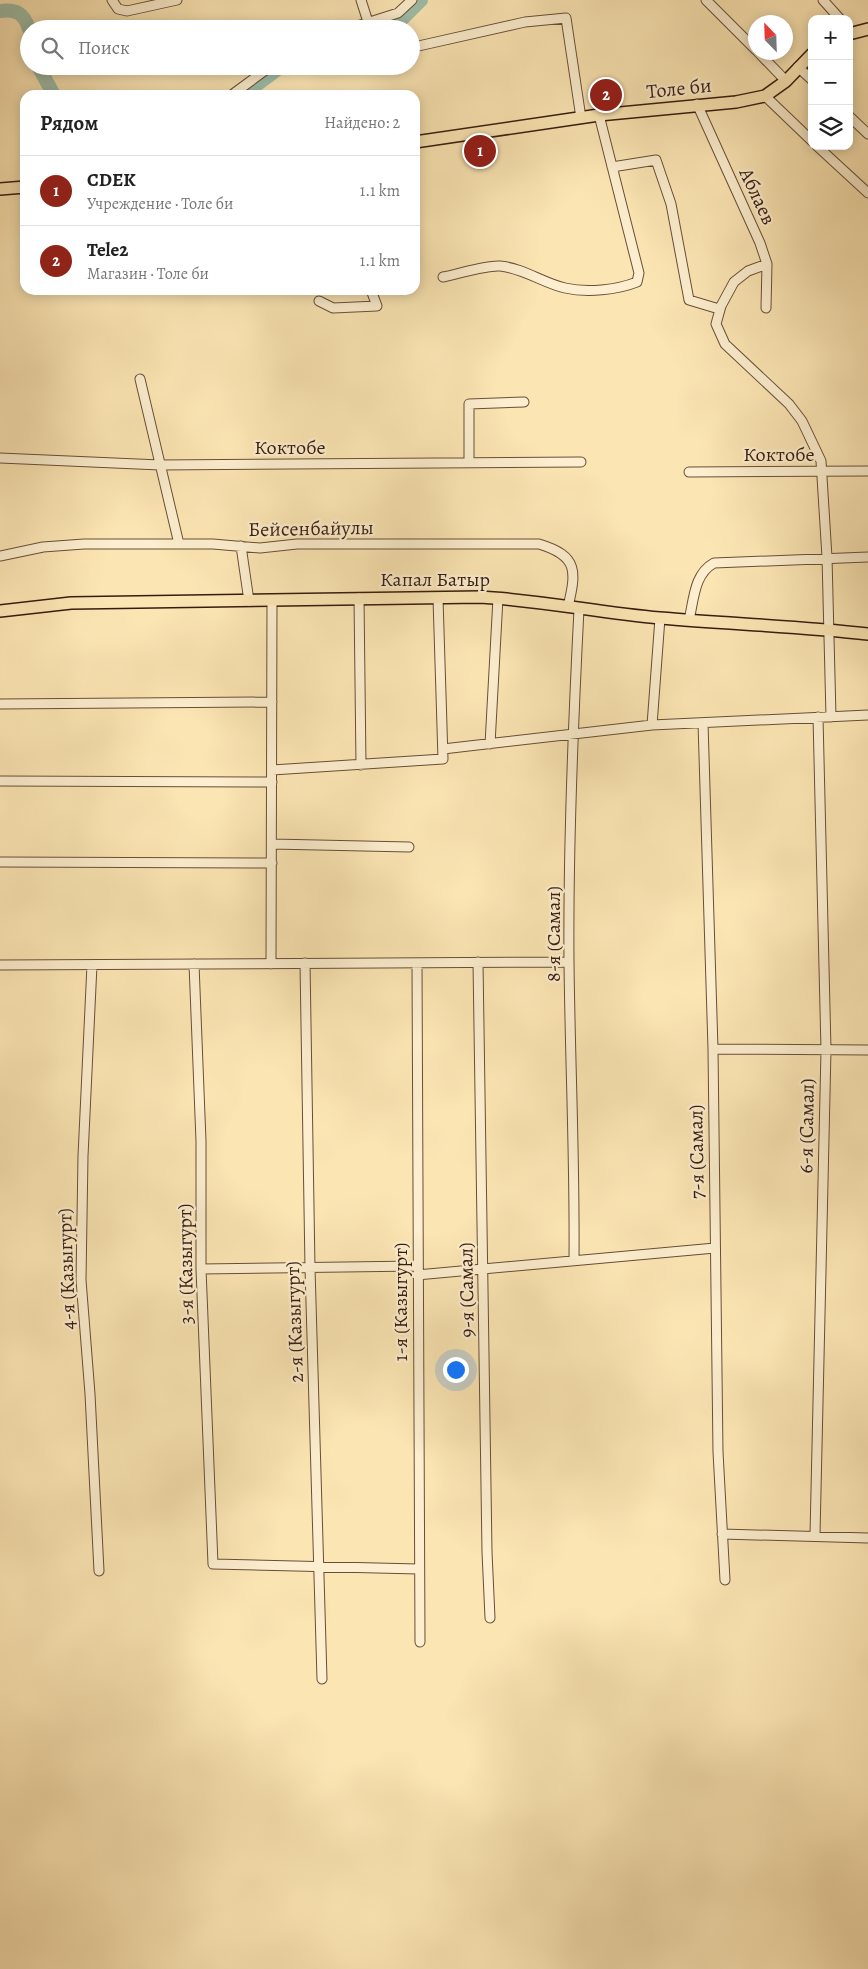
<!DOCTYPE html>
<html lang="ru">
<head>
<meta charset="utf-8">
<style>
  :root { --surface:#fff; --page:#f6f6f6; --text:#222; --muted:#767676; --line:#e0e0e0; --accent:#8f2418 }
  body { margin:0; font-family:Alegreya,serif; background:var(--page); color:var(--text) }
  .controls { position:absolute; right:15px; top:15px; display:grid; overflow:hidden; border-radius:10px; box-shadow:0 2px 12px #0003 }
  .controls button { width:45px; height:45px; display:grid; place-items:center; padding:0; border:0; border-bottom:1px solid var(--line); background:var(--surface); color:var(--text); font:25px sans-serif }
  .compass { position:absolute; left:748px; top:15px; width:45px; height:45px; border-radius:50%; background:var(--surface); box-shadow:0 2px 12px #0003; rotate:337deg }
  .you { position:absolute; left:455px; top:1369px; width:18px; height:18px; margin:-12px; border:4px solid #fff; border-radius:50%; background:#1a73e8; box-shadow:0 0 0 8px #1a73e833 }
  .badge { display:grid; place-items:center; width:32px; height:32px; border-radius:50%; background:var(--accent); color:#fff; font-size:16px; font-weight:700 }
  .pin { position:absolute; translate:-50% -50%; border:2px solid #fff; box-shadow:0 1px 5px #0006 }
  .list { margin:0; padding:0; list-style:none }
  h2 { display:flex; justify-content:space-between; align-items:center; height:65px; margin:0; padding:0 20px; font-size:21px }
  h2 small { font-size:16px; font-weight:400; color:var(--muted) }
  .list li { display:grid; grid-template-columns:32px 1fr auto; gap:15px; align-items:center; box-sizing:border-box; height:70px; padding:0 20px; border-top:1px solid var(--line) }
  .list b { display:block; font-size:19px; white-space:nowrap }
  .list p { margin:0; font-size:16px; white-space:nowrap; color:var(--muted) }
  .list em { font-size:16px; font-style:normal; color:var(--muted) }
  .icon { flex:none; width:28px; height:28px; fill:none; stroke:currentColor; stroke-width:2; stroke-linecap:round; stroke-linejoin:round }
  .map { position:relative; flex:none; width:868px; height:1969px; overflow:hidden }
  .search { position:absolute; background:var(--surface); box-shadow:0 2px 12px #0003; left:20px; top:20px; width:400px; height:55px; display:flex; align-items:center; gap:12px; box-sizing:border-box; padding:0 18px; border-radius:28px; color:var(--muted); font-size:19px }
  .panel { position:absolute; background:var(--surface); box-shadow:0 2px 12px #0003; left:20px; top:90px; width:400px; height:205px; border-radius:15px }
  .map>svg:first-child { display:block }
</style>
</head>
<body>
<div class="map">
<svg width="868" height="1969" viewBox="0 0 868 1969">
  <rect width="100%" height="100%" fill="#fbe5b3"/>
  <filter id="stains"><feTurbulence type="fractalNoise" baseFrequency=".004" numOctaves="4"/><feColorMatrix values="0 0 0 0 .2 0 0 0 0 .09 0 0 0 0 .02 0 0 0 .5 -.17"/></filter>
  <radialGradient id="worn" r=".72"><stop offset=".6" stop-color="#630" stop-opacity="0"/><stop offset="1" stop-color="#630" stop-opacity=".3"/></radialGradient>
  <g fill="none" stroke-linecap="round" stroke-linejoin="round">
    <path stroke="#9fbfa9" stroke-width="14" d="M 0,11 C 16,9 24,13 29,29
      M 372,29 L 402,19 L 421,0
      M 38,66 L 54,95
      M 243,95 L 282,66"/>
    <g stroke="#684e38" stroke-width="11">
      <path id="minor" d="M 112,0 L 118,9 L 127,11 L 177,0
        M 361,0 L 368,22
        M 706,0 L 756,50
        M 823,0 L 840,19
        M 348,29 L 398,13 L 412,0
        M 414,47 L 525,22 L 566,18 L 581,118
        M 758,52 L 786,81
        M 798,67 L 812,80
        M 233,94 L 271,66
        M 765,96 L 812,141
        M 697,104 L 760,243 L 767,264 L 766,308
        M 849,116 L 868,134
        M 817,146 L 868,193
        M 612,167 L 656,160 L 671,204 L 689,300 L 719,309
        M 767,264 L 748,271 L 734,282 L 721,306 L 716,324 L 725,344 L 789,404 L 802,421 L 821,461 L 827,557 L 831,717
        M 443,277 C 459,274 485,265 500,266 C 523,268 543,283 565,288 C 587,293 617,290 637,282 L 639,273 L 599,115
        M 319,301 L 333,308 L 377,306 L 371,290
        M 140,379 L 179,544
        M 0,458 L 160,465 L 581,462
        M 469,463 L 469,404 L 524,402
        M 689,472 L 868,471
        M 241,546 L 249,601
        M 0,556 L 43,547 L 84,544 L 213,544 L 260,548 L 297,544 L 539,544 C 579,556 576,572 568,607
        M 359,598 L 361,765
        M 689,620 C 694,599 694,574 714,563 L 868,557
        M 0,704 L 272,702
        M 703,723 L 713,1049 L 718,1452 L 725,1580
        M 652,725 L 660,618
        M 490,744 L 498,598
        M 443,749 L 652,725 L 868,715
        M 272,770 L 443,759 L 438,598
        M 0,781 L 272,782
        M 272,844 L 409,847
        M 0,862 L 272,863
        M 478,962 L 487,1552 L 490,1618
        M 305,963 L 310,1268 L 322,1679
        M 417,963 L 420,1642
        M 194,964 L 201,1141 L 201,1269 L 213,1564 L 418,1569
        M 271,964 L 272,601
        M 0,965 L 569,962
        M 92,965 L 83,1156 L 81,1280 L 90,1394 L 99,1571
        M 713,1049 L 868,1050
        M 574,1259 C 575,1160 570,1060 569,961 C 568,844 573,726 579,609
        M 201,1269 L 417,1266
        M 417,1275 L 715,1248
        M 722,1534 L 868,1538
        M 815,1535 L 826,1050 L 818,717"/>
    </g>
    <g stroke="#371b0f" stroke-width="14">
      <path id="major" d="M 849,34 L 868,29
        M 415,142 L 599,115 L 736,102 L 765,96 L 786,81 L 812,54
        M 0,189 L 25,187
        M 0,611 L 71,603 L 480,597 C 540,600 600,613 660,618 C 729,624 799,626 868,634"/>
    </g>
    <use href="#minor" stroke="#fceece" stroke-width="9"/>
    <use href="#major" stroke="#fbe5b3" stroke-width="11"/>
  </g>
  <g text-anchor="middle" stroke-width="4.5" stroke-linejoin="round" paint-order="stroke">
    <g font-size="20" fill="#371b0f" stroke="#fceece">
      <text transform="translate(679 88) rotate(-6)" y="7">Толе би</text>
      <text transform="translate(758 196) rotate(65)" y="7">Аблаев</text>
      <text x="290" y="454">Коктобе</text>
      <text x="779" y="461">Коктобе</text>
      <text transform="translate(311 528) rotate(-1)" y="7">Бейсенбайулы</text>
      <text x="435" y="586">Капал Батыр</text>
      <text transform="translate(553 934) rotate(-90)" y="7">8-я (Самал)</text>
      <text transform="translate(806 1126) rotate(-89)" y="7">6-я (Самал)</text>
      <text transform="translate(696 1152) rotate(-91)" y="7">7-я (Самал)</text>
      <text transform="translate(185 1264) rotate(-91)" y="7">3-я (Казыгурт)</text>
      <text transform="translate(66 1269) rotate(-92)" y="7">4-я (Казыгурт)</text>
      <text transform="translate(466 1290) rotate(-91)" y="7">9-я (Самал)</text>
      <text transform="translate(400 1302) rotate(-90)" y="7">1-я (Казыгурт)</text>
      <text transform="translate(294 1322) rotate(-92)" y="7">2-я (Казыгурт)</text>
    </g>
  </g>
  <rect width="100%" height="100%" filter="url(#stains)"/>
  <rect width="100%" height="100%" fill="url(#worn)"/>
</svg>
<div class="controls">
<button>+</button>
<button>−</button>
<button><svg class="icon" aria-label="layers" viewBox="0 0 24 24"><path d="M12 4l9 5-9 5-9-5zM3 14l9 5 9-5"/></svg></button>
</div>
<svg class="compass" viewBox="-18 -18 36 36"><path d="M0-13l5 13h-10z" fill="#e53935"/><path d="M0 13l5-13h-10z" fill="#767676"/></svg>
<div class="you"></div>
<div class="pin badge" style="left:480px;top:151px">1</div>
<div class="pin badge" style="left:606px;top:95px">2</div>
<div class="search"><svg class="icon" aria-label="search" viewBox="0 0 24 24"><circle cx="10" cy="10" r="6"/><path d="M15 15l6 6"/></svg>Поиск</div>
<section class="panel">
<h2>Рядом<small>Найдено: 2</small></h2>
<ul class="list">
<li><span class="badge">1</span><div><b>CDEK</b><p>Учреждение · Толе би</p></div><em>1.1 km</em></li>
<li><span class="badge">2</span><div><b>Tele2</b><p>Магазин · Толе би</p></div><em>1.1 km</em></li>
</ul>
</section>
</div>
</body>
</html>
